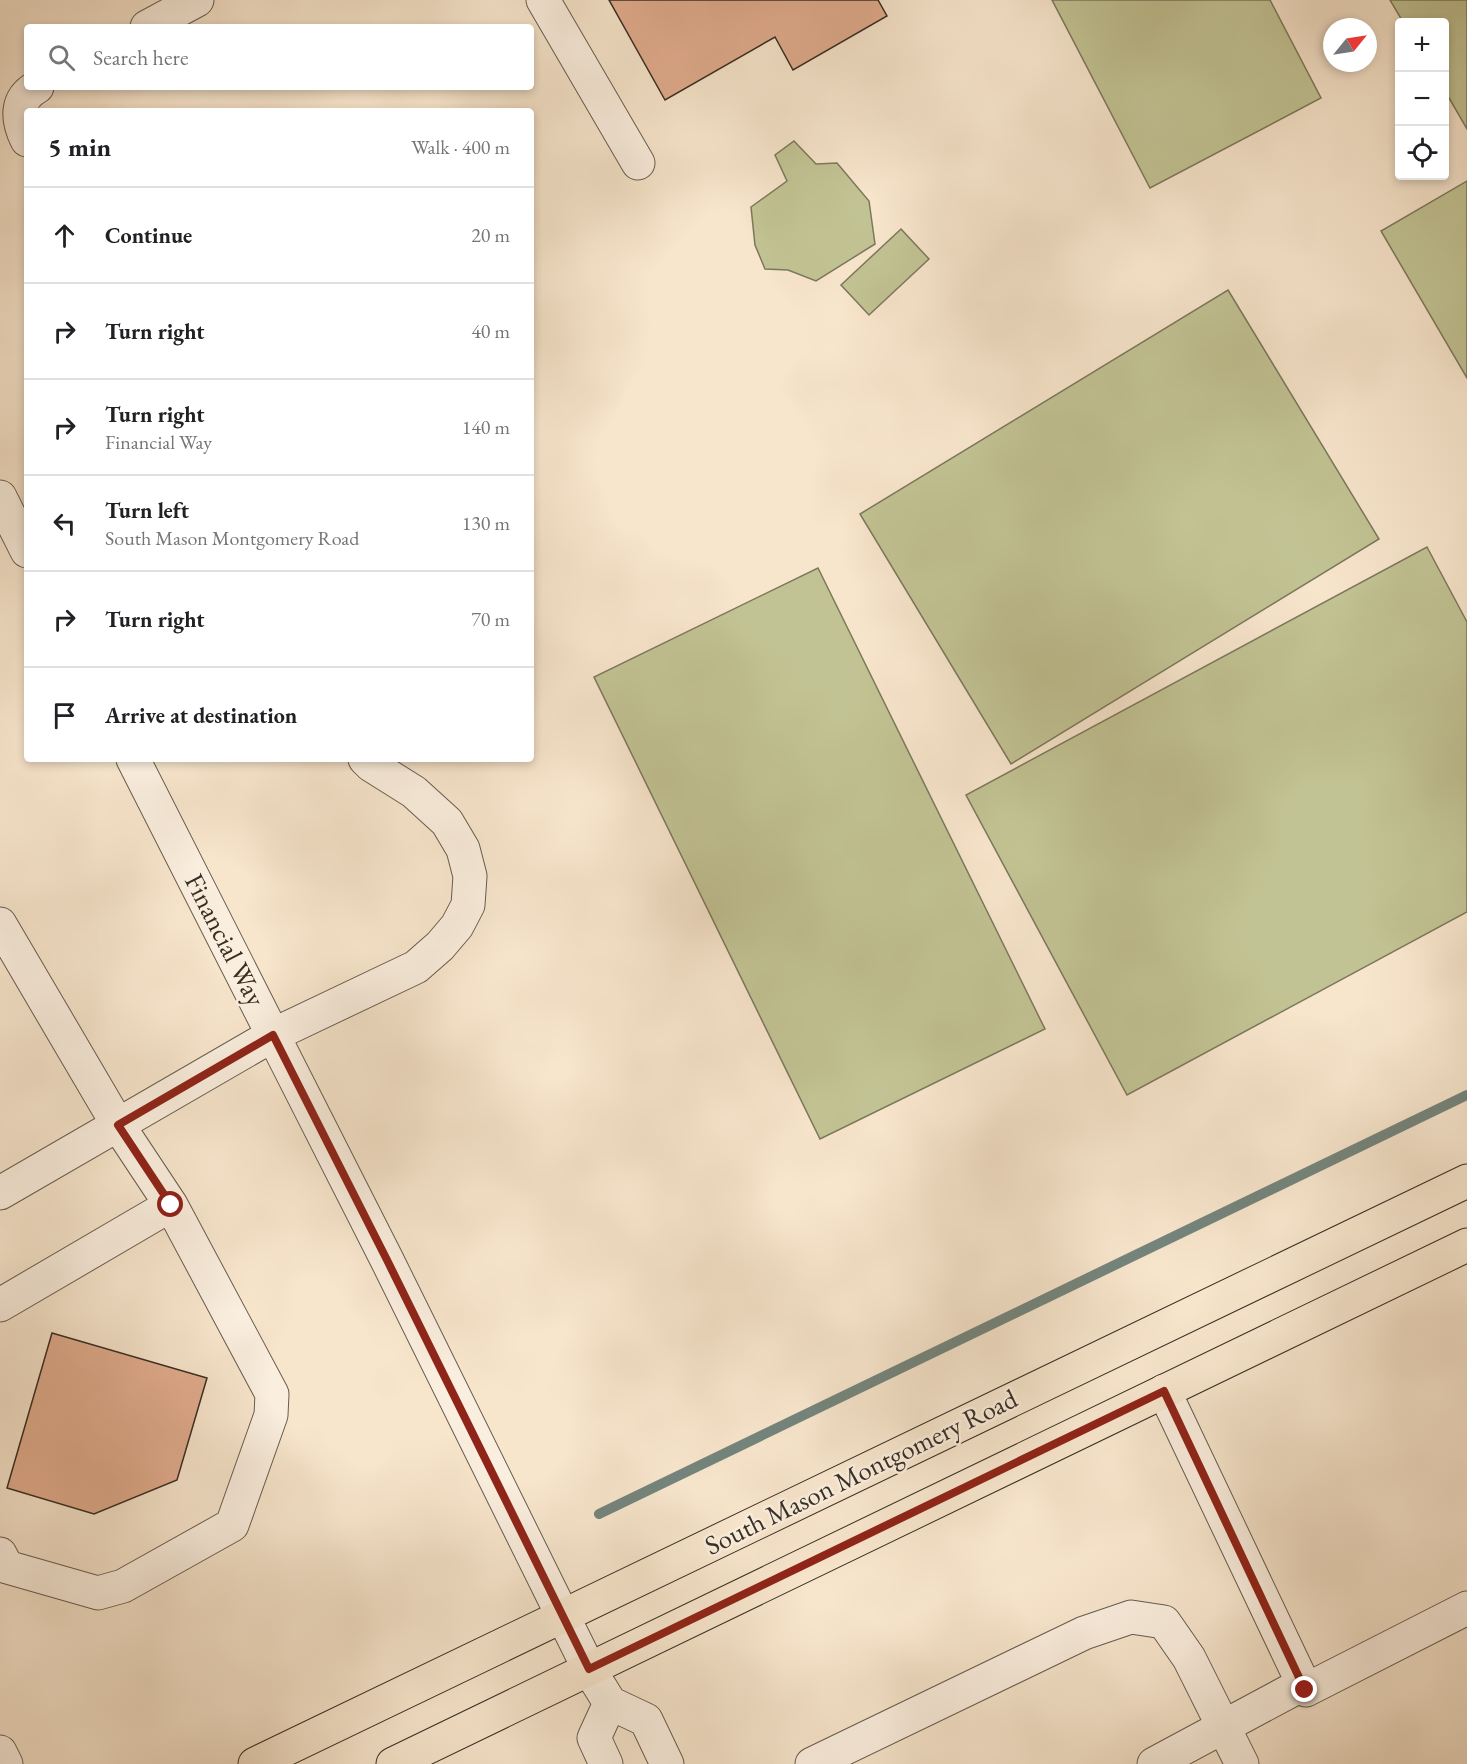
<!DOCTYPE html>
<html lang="en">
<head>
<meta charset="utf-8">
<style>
  :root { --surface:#fff; --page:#f6f6f6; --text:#202124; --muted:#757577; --line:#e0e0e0 }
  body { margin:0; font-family:"EB Garamond",serif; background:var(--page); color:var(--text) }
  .controls { position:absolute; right:18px; top:18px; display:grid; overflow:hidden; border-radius:6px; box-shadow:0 3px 9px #0003 }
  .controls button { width:54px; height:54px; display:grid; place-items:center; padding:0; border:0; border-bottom:2px solid var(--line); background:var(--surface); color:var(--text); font:30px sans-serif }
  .compass { position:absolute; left:1323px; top:18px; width:54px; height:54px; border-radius:50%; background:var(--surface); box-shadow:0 3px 9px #0003; rotate:60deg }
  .stop { position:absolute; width:18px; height:18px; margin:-14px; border:4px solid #8f2418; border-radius:50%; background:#fff }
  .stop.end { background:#8f2418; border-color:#fff; box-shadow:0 2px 6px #0008 }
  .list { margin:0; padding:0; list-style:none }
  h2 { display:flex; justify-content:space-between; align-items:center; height:78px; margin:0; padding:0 24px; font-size:26px }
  h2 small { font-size:20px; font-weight:400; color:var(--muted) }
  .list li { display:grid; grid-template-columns:39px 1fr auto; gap:18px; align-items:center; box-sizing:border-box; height:96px; padding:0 24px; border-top:2px solid var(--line) }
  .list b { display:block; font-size:22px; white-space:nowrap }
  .list p { margin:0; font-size:20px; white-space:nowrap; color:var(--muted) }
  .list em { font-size:20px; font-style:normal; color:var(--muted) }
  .icon { flex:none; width:33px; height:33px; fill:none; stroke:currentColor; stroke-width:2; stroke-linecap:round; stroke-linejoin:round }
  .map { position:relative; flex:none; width:1467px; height:1764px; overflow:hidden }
  .search { position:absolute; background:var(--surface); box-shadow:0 3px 9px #0003; left:24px; top:24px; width:510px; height:66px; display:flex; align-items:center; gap:15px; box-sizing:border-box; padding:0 21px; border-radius:6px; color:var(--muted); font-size:22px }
  .panel { position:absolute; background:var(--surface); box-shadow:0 3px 9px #0003; left:24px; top:108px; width:510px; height:654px; border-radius:6px }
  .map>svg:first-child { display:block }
</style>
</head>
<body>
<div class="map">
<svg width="1467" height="1764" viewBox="0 0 1467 1764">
  <rect width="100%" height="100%" fill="#f7e5cc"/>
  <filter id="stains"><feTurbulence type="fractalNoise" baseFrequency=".00333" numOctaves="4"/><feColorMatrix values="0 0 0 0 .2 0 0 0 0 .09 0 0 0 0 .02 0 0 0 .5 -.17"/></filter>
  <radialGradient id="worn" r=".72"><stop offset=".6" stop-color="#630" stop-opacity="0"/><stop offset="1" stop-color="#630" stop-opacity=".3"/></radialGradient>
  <path fill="#c2c394" stroke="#7c785c" stroke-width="1.5" d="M 1052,0 L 1270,0 L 1321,98 L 1150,188 Z
    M 1390,0 L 1467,0 L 1467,129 L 1445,91 L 1444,22 L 1403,22 Z
    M 794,141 L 816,164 L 837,163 L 869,201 L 875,244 L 816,281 L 788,270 L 765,269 L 755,245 L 751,207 L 787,181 L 775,155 Z
    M 1467,181 L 1467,378 L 1381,231 Z
    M 901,229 L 929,259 L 869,315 L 841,285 Z
    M 1228,290 L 1379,539 L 1011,764 L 860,514 Z
    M 1427,547 L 1467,622 L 1467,912 L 1127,1095 L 966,795 Z
    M 818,568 L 1045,1029 L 820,1139 L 594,677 Z"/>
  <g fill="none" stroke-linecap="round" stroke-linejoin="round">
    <path stroke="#74857d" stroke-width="10" d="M 599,1514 L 1467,1095"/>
  </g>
  <path fill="#e1ac8e" stroke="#372e24" stroke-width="1.5" d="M 609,0 L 878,0 L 887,16 L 793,70 L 775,37 L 665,100 Z
    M 52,1333 L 207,1378 L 177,1480 L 94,1514 L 7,1488 Z"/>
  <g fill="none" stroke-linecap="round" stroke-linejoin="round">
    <g stroke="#675c4e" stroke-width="35">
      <path id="minor" d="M 543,0 L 638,163
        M 147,27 L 197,0
        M 27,140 C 17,120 15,99 37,87
        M 0,497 L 27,551
        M 133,759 L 387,1260 L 589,1669 L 610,1703 L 646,1720 L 667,1764
        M 0,924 L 118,1125 L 171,1205 L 272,1394 L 271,1415 L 232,1525 L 123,1586 L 98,1593 L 7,1567 L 0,1554
        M 0,1193 L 273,1035 L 416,967 L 440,946 L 457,926 L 468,905 L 470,876 L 463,849 L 447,822 L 414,792 L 371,765 L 365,759
        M 0,1305 L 171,1205
        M 1164,1391 L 1306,1690 L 1467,1608
        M 0,1752 L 6,1764
        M 606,1764 L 594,1738 L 610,1703
        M 812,1764 L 1084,1633 L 1131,1617 L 1164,1622 L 1189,1658 L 1242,1764
        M 1154,1764 L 1303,1684"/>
    </g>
    <g stroke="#372e24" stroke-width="35">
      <path id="major" d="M 255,1764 L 1467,1181
        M 393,1764 L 1467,1245"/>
    </g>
    <use href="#minor" stroke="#faeede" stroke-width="33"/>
    <use href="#major" stroke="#f7e5cc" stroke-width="33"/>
  </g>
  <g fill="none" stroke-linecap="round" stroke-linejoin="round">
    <path stroke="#8f2418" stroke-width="8" d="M 171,1205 L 118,1125 L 273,1035 L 387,1260 L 589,1669 L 1164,1391 L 1305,1690"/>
  </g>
  <g text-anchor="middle" stroke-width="5" stroke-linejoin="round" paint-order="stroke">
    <g font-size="27" fill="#372e24" stroke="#faeede">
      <text transform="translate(225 940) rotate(63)" y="9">Financial Way</text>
      <text transform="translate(861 1472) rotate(-26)" y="9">South Mason Montgomery Road</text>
    </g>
  </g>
  <rect width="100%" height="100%" filter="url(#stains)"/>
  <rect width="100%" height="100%" fill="url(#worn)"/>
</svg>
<div class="controls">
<button>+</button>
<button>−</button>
<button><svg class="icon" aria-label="locate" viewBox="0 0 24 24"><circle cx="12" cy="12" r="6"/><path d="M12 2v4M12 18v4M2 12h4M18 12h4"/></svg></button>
</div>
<svg class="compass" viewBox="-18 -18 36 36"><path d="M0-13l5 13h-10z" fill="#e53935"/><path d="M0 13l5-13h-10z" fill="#757577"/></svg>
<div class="stop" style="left:171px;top:1205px"></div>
<div class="stop end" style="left:1305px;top:1690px"></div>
<div class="search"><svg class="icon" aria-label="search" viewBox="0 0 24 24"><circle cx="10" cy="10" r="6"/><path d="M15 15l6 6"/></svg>Search here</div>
<section class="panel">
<h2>5 min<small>Walk · 400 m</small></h2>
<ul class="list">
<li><svg class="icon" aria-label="ahead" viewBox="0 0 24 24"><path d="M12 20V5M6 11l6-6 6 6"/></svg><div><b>Continue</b></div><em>20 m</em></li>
<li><svg class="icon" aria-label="right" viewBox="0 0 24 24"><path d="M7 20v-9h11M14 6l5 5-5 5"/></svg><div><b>Turn right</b></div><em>40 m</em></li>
<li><svg class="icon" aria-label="right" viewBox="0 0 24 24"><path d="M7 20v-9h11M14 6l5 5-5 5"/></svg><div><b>Turn right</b><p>Financial Way</p></div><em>140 m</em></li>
<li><svg class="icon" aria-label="left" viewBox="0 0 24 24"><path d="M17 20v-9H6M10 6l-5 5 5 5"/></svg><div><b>Turn left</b><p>South Mason Montgomery Road</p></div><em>130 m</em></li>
<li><svg class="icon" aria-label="right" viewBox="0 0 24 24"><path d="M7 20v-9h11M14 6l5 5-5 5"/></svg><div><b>Turn right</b></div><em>70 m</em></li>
<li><svg class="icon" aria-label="arrive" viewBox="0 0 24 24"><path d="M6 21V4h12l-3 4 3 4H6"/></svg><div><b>Arrive at destination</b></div></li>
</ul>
</section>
</div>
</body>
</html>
